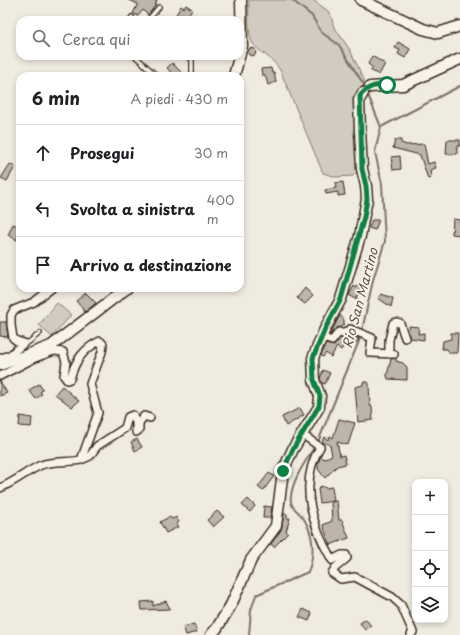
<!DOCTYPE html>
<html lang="it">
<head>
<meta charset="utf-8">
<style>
  :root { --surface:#fff; --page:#f6f6f6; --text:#202124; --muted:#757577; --line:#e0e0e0 }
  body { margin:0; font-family:"Playpen Sans",sans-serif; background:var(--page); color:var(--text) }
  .controls { position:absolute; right:12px; bottom:12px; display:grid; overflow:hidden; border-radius:8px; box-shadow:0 2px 6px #0003 }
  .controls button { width:36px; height:36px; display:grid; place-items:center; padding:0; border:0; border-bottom:1px solid var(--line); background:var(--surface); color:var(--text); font:20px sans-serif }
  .stop { position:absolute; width:12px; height:12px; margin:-9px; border:3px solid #0b8043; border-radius:50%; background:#fff }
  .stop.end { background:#0b8043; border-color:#fff; box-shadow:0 1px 4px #0008 }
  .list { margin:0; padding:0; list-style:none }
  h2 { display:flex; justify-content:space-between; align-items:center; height:52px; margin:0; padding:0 16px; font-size:17px }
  h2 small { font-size:13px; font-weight:400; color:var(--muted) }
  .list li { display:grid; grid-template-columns:26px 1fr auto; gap:12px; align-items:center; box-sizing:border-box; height:56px; padding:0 16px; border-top:1px solid var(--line) }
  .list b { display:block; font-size:15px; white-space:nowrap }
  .list em { font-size:13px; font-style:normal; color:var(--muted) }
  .icon { flex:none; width:22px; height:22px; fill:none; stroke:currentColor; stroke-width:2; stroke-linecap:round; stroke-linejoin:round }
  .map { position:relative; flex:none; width:460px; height:635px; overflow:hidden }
  .search { position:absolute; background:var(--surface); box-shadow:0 2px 6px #0003; left:16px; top:16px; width:228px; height:44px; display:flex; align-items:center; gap:10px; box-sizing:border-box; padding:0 14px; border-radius:12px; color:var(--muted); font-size:15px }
  .panel { position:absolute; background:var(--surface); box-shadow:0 2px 6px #0003; left:16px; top:72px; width:228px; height:220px; border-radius:12px }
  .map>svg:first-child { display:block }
</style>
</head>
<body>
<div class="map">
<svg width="460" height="635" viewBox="0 0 460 635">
  <rect width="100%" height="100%" fill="#efebe0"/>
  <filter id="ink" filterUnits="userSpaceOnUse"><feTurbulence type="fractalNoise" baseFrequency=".025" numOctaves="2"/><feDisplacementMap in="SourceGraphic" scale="8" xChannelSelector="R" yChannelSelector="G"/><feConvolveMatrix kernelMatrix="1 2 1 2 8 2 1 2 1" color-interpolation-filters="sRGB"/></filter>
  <g filter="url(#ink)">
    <path fill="#d1cbc0" stroke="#867a6f" d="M 249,0 L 313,0 L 328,11 L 332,18 L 333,25 L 350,50 L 365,82 L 356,98 L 358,171 L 353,176 L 336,177 L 323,173 L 280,70 C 271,56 261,54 253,44 C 247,35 249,10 249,0 Z
      M 57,303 L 71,315 L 52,337 L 39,325 Z"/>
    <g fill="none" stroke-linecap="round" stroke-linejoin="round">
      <path stroke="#7e7266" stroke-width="2" d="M 292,0 L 312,16 L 321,32 L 339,45 L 364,85 L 381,127
        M 381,127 L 460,86
        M 362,331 L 373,280 L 385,241 L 382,184 L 375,152 L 381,127
        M 318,442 L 361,336
        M 249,635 L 251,610 L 256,595 L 308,572 C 315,555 314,535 304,519 C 298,510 289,508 291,496 C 293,478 306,461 315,446"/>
    </g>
    <path fill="#bdb5aa" stroke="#3b2a1e" d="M 128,0 L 157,0 L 155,6 L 148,15 L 143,10 L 138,16 L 133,13 L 138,4 Z
      M 186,5 L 192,9 L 187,17 L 184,20 L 173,20 L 181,6 L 184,8 Z
      M 398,42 L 410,49 L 405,58 L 398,54 L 400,50 L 395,48 Z
      M248 52a4 4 0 1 1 8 0a4 4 0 1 1-8 0Z
      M 372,56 L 385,64 L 379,75 L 370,70 L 373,68 L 368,64 Z
      M 172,63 L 181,72 L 177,76 L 174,76 L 167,68 Z
      M 271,68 L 272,73 L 274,72 L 276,82 L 268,85 L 265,75 L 262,75 L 261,69 Z
      M 395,140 L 401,140 L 401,143 L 407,145 L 424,144 L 428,164 L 434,162 L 436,168 L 430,170 L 431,178 L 428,179 L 420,155 L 393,148 Z
      M 447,140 L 460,140 L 460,146 L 457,146 L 457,154 L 446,154 Z
      M 400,156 L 401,169 L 393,170 L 391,157 Z
      M 10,164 L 15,167 L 7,181 L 1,178 Z
      M 343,182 L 345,195 L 338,196 L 338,192 L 326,194 L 325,190 L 336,188 L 335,183 Z
      M 453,219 L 460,220 L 460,235 L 452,234 Z
      M 372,220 L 379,220 L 375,230 L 369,228 Z
      M 13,224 L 20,227 L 17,240 L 8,235 Z
      M 359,283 L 364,286 L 356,299 L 349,295 L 354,286 L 356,288 Z
      M 305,288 L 313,296 L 305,304 L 297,298 Z
      M 86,293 L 96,303 L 85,312 L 76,301 Z
      M 381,294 L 393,298 L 391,307 L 378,298 Z
      M 340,315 L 344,320 L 344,324 L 341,327 L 337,328 L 330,335 Z
      M 0,322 L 6,322 L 8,337 L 0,336 Z
      M 409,326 L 419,327 L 418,334 L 424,333 L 424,340 L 410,338 Z
      M 451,333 L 458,333 L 457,353 L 450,353 L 447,349 L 442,349 L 443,341 L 451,339 Z
      M 352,335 L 359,339 L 354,345 L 352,343 L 350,345 L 346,342 L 341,350 L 337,347 L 331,357 L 326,353 L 323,357 L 321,355 L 326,344 L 334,346 L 340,338 L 348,339 Z
      M 396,358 L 396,361 L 403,363 L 407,367 L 407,380 L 388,379 L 387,375 L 391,359 Z
      M 323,370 L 330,373 L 325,384 L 322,383 L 320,379 Z
      M 0,381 L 7,393 L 0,396 Z
      M 363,382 L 368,382 L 369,384 L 370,406 L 372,406 L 373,420 L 358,422 L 355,387 L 363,385 Z
      M 39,384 L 43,390 L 40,392 L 42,394 L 36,399 L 29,390 Z
      M 62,386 L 79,401 L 72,407 L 55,394 Z
      M 300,408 L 304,415 L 286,426 L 282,417 Z
      M 20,416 L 32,418 L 31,427 L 19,426 Z
      M 339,419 L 355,423 L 348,445 L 337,442 L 340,456 L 344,455 L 346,464 L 337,466 L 325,478 L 318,469 L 318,463 L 321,456 L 324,459 L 332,455 L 330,445 L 322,442 L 324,437 L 328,440 L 330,436 L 333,438 Z
      M 137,439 L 142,447 L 135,451 L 131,442 Z
      M 269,473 L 274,476 L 263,491 L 258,487 Z
      M 321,486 L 326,488 L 332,487 L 334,501 L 320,503 L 318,489 Z
      M 248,499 L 255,506 L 250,512 L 242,505 Z
      M 337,501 L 339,520 L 342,520 L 349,538 L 330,545 L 323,525 L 332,521 L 331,502 Z
      M 264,506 L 272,507 L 270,518 L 263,518 Z
      M 217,511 L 224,517 L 213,527 L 207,520 Z
      M 284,514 L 287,514 L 287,518 L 290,518 L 286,531 L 288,533 L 274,547 L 271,544 L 281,530 Z
      M 169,517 L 173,519 L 176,517 L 179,522 L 176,524 L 178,527 L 166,533 L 160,522 Z
      M 153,601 L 153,606 L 166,601 L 170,609 L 142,610 L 141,602 Z
      M 303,609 L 312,613 L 309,621 L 299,617 Z
      M 366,619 L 371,626 L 365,630 L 360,623 Z
      M 194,624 L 197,632 L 186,635 L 183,627 Z"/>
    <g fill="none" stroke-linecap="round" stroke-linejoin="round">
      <g stroke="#3b2a1e" stroke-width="6">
        <path id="lane" d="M 130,20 L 132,17
          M 148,20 L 159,7
          M 135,56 L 157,76
          M 185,56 L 192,59
          M 192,76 L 192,56
          M 24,343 L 29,342 L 40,333"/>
      </g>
      <g stroke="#3b2a1e" stroke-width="10">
        <path id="street" d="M 321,340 L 324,338 L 332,341 L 339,332 L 343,334 L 350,329 L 372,338 L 370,353 L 394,354
          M 389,354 L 389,340 L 393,323 L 396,322 L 400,323 L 405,338
          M 0,358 L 10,355 L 24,343 L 17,341 L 13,338 L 11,325 L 11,315 L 14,310 L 34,302 L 52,288
          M 0,376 L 35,358 L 36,354
          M 303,435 L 320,447 C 298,483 312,526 332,560 L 342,555 L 346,555 L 347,558 L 335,568 L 332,573 L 341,579 L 355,577 L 392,597 L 401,605 L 413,632 L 411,635
          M 81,460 L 90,456 L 97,446 L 125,428 L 128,417 L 133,415 L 136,422 L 136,432 L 139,430 L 139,423 L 144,416 L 150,418
          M 0,488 C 15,482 27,471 41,465 C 53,460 68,463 81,460 L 98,413 L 90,384 L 102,352 L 103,344 L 100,341 C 83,349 75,361 70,379 L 67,380 L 64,376 L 66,362 L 63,352 L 54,351 L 35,358"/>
      </g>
      <g stroke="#3b2a1e" stroke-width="13">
        <path id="secondary" d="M 361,0 L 423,29 L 438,33 L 460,26
          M 234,76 L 242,46 L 241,0
          M 370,87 L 403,85 L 460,59
          M 0,365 L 51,346 L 127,288
          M 211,635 L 217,628 L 231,605 L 251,560 L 276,526 L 283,471 L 293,449 L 319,407 L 320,396 L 314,380 L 313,358 L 325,329 L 341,299 L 360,236 L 367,199 L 366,186 L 362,169 L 360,130 L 359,100 L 363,93"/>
      </g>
      <use href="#lane" stroke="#f7f3e8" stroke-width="3.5"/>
      <use href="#street" stroke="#f7f3e8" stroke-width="7"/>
      <use href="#secondary" stroke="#f7f3e8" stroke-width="10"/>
    </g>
  </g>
  <g fill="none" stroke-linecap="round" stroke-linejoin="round" filter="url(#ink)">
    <path stroke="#0b8043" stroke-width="5" d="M 283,471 L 293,449 L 319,406 L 320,396 L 314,380 L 313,358 L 325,329 L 341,299 L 364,217 L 367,199 L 366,186 L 362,169 L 360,96 C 368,86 375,85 387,85"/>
  </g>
  <g text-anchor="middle" stroke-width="3.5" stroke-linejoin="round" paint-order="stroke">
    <g font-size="13" font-style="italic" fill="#625448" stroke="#f7f3e8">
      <text transform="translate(360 298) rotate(-75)" y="5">Rio San Martino</text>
    </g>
  </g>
</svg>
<div class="controls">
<button>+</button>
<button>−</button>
<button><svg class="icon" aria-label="locate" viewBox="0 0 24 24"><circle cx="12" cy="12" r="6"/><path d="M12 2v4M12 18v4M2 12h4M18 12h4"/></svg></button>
<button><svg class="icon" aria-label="layers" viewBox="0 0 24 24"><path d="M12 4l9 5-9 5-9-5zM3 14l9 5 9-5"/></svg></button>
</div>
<div class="stop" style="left:387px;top:85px"></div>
<div class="stop end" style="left:283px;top:471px"></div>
<div class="search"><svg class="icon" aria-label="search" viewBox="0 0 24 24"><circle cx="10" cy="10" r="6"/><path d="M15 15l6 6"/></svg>Cerca qui</div>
<section class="panel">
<h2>6 min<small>A piedi · 430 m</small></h2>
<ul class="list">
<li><svg class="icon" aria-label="ahead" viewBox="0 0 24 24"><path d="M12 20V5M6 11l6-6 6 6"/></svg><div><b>Prosegui</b></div><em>30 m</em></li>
<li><svg class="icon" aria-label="left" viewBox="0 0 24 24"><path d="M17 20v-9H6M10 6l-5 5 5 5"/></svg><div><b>Svolta a sinistra</b></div><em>400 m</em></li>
<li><svg class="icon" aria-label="arrive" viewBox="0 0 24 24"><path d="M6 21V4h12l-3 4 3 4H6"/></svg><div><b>Arrivo a destinazione</b></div></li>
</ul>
</section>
</div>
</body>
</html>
